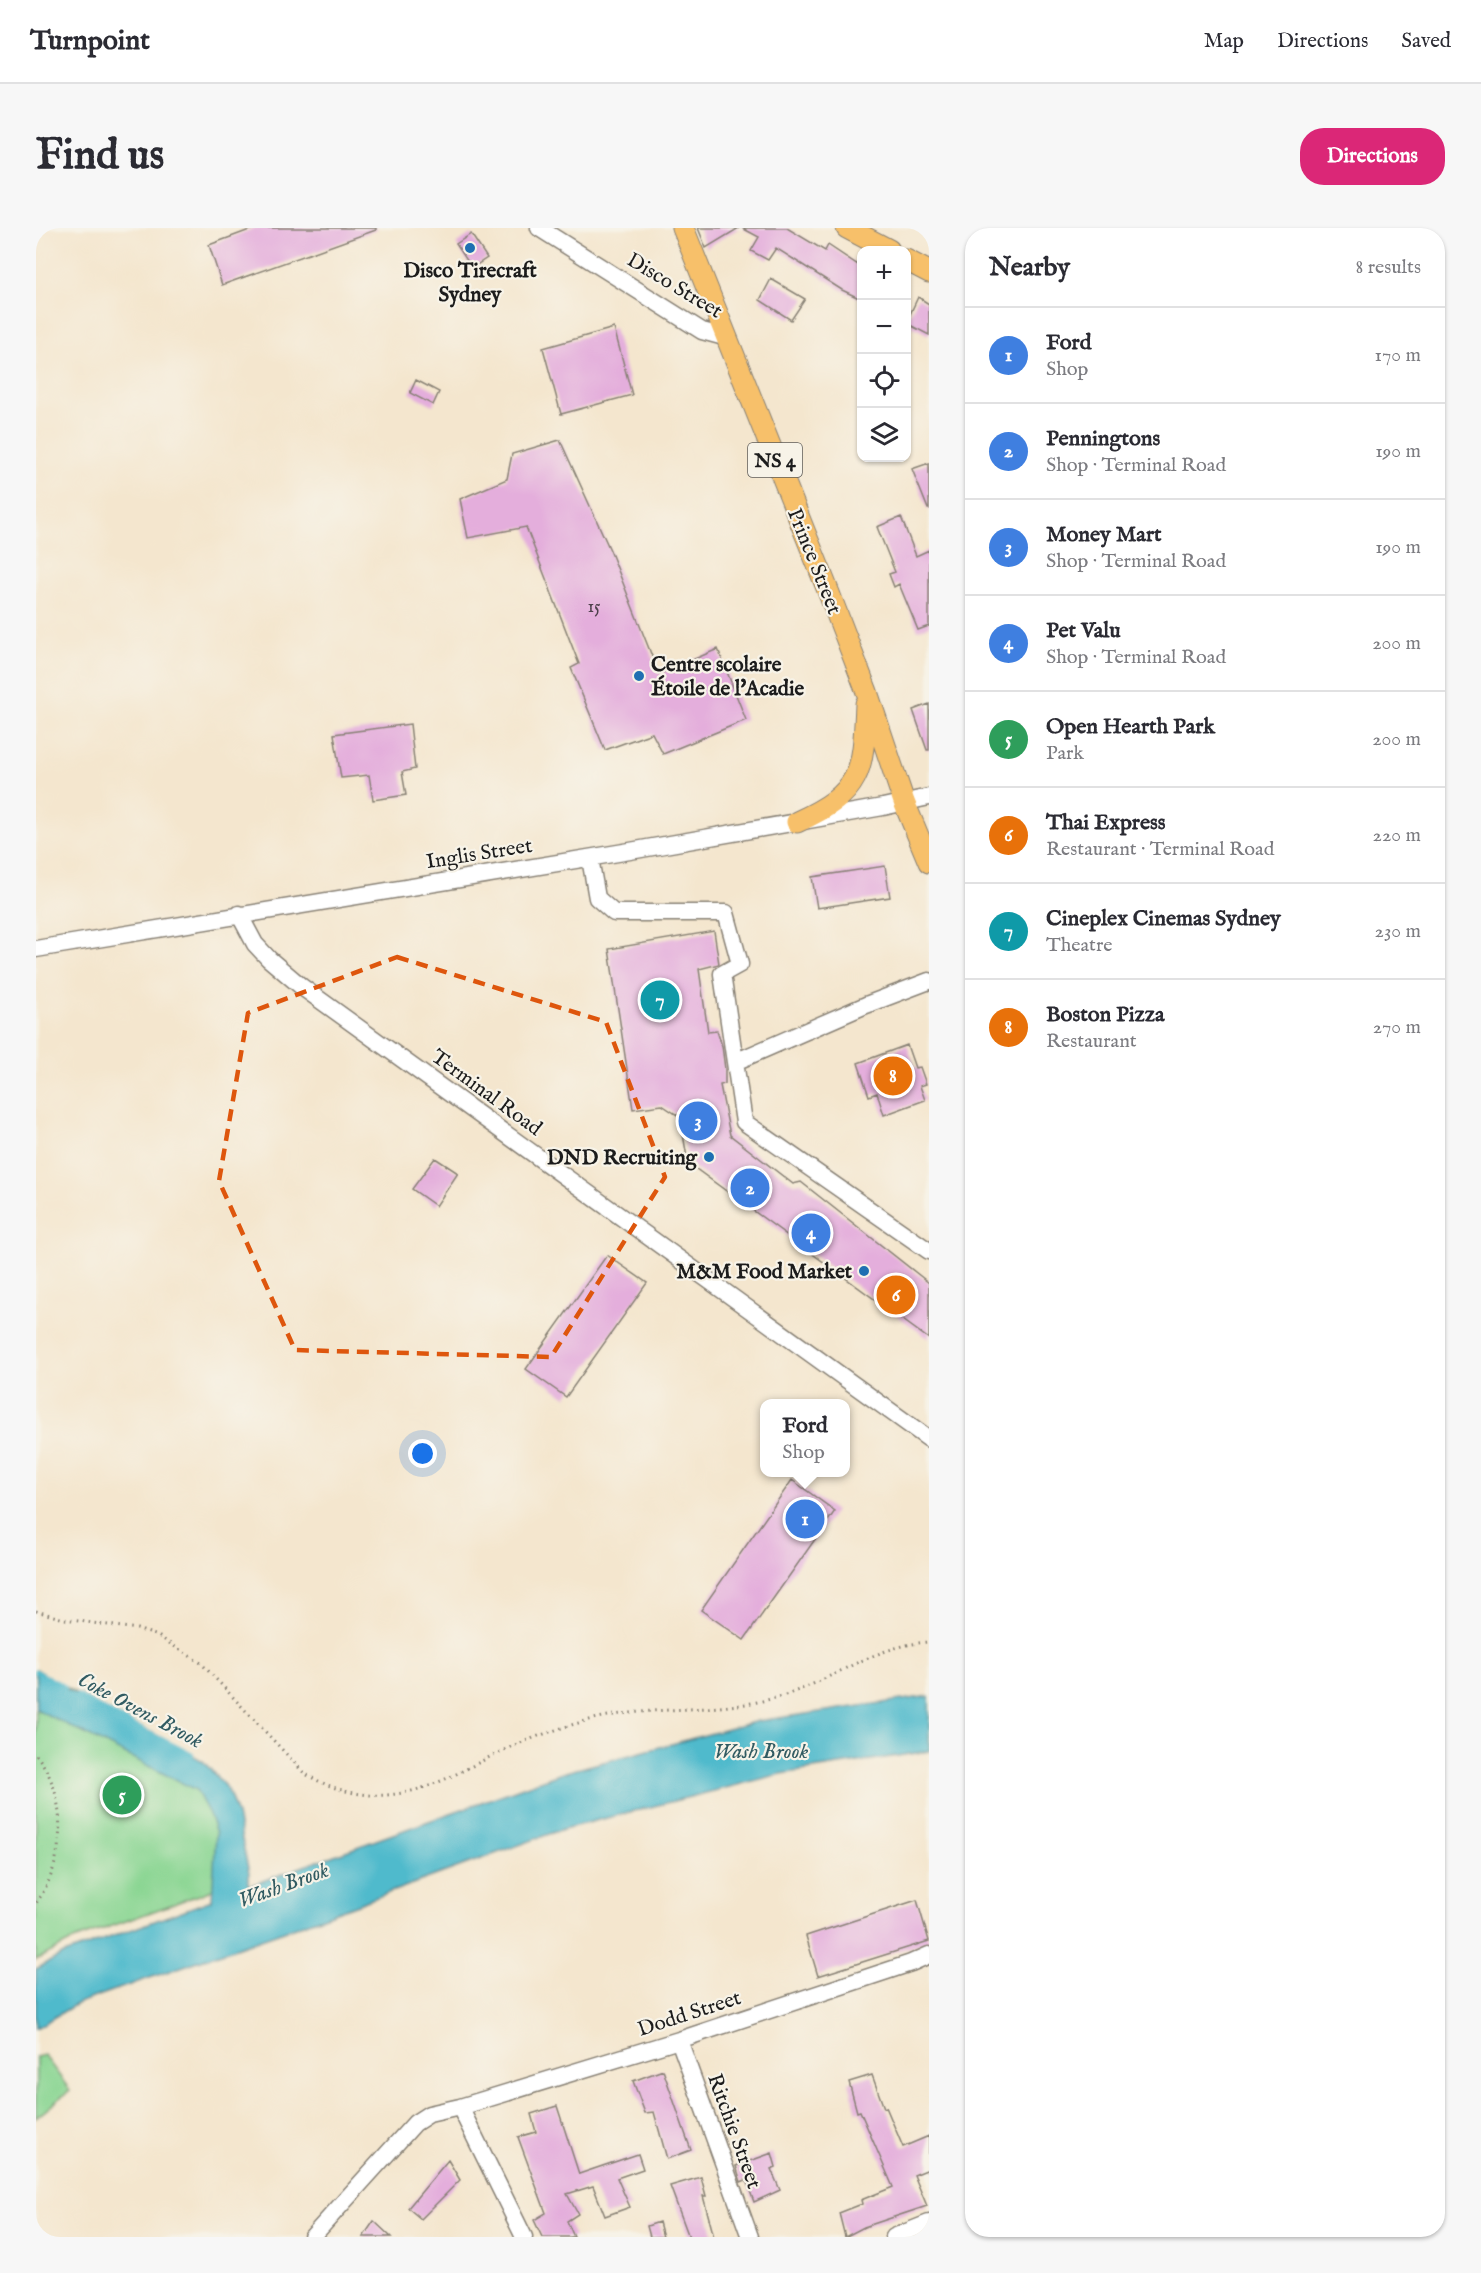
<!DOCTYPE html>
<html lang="en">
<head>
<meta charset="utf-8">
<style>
  :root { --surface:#fff; --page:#f7f7f7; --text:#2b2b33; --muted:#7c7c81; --line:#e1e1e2; --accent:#db2777 }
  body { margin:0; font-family:"IM FELL English",serif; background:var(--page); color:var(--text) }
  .controls { position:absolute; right:18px; top:18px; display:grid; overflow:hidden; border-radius:12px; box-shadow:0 2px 4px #0004 }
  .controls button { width:54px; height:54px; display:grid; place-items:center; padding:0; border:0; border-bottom:2px solid var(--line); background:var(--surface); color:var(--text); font:30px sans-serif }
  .you { position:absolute; left:387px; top:1226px; width:21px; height:21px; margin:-15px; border:4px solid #fff; border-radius:50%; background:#1a73e8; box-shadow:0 0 0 9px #1a73e833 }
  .badge { display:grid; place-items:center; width:39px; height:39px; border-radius:50%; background:var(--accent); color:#fff; font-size:20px; font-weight:700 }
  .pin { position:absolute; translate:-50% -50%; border:3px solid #fff; box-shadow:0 2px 6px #0006 }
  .popup { position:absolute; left:724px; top:1171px; width:90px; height:78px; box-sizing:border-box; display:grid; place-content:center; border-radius:12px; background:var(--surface); filter:drop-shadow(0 2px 4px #0005); font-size:20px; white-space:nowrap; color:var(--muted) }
  .popup b { font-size:22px; color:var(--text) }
  .popup::after { content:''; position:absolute; left:50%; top:100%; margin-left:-12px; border:12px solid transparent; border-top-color:var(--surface) }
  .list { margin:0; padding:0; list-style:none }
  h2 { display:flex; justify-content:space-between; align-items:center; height:78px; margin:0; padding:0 24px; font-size:26px }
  h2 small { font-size:20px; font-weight:400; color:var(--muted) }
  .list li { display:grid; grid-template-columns:39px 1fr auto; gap:18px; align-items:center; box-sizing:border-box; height:96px; padding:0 24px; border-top:2px solid var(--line) }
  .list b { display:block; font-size:22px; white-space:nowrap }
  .list p { margin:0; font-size:20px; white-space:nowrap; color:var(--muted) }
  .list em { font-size:20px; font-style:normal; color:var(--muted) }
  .icon { flex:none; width:33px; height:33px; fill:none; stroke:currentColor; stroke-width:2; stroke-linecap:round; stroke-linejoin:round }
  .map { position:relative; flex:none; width:893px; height:2009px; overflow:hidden; border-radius:24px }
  header { display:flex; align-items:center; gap:36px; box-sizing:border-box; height:84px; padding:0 30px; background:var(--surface); border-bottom:2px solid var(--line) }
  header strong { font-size:28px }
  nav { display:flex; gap:33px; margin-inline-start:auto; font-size:21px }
  .intro { display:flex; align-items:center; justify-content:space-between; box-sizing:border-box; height:144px; padding:0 36px }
  h1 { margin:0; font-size:42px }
  .button { padding:15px 27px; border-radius:24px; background:var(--accent); color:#fff; font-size:21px; font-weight:700 }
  main { display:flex; gap:36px; padding:0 36px }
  aside { flex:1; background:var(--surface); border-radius:24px; box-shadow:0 2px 4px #0004 }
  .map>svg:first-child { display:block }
</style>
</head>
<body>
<header>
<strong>Turnpoint</strong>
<nav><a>Map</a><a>Directions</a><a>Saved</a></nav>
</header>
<div class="intro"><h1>Find us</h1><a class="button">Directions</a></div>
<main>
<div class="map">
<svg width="893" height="2009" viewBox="0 0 893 2009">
  <rect width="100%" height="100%" fill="#f7f3e8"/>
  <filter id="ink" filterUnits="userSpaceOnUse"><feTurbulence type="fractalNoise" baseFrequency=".0167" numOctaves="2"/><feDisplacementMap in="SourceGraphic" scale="12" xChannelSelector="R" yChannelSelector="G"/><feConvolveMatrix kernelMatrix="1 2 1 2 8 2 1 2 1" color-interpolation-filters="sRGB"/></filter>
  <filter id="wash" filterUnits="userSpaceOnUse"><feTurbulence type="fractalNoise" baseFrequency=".008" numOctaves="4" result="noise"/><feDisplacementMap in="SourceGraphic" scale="24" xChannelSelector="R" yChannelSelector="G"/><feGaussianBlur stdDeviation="1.35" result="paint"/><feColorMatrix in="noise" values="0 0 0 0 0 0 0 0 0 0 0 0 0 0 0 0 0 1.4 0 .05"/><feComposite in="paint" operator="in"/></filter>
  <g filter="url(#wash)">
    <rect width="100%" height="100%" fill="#f4e6ce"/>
    <path fill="#89d592" stroke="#527857" stroke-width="1.5" d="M 0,1441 L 159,1537 L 184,1597 L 182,1660 L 40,1711 L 0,1732 Z
      M 8,1827 L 34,1862 L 0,1890 L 0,1829 Z"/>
    <path fill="#50bacc" stroke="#366b74" stroke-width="1.5" d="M 0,1442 L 64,1481 L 119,1506 L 167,1533 L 192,1562 L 201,1587 L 213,1645 L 213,1658 L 526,1545 L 722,1493 L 893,1468 L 893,1523 L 745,1546 L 527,1601 L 248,1703 L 42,1775 L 0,1800 L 0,1741 L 26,1727 L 176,1672 L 180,1605 L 173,1586 L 160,1562 L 0,1481 Z"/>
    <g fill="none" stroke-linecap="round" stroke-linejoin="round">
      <path stroke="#50bacc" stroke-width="4.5" d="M 0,1443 L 29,1459
        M 41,1467 C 78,1490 118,1506 156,1527"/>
    </g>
    <g id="blocks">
      <path fill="#e4aedc" d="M 219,0 L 340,0 L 340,2 L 186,57 L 173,17 Z
        M 662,0 L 703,0 L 670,20 Z
        M 706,0 L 751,0 L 789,23 L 792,17 L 825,39 L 825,71 L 806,62 L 740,20 L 732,32 L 715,23 L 723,9 Z
        M 435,6 L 451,30 L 436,40 L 420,16 Z
        M 735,51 L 769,71 L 755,92 L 724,72 Z
        M 882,69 L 893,76 L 893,107 L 870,95 Z
        M 578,100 L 596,167 L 525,186 L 507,120 Z
        M 380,152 L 403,164 L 397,177 L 374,165 Z
        M 524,212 L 574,322 L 623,446 L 682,421 L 710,492 L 627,526 L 616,505 L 569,522 L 535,440 L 543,436 L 490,299 L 432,310 L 424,271 L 471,251 L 476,226 Z
        M 893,235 L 893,281 L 892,281 L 876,241 Z
        M 865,289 L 880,328 L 893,322 L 893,398 L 882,402 L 863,356 L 858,359 L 853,346 L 859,344 L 841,299 Z
        M 893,476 L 893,522 L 891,522 L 877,482 Z
        M 374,496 L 379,541 L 366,544 L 370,567 L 337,572 L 333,547 L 305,550 L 298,506 Z
        M 849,638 L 854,669 L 781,680 L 776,649 Z
        M 678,703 L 683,736 L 663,741 L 672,804 L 681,803 L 686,818 L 689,841 L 689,856 L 684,857 L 694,907 L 757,956 L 765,954 L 893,1055 L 893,1111 L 652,935 L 644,889 L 626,877 L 597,881 L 573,721 Z
        M 871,817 L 879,840 L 884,839 L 890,856 L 884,858 L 889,872 L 848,887 L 841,865 L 833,868 L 822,835 Z
        M 399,930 L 422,945 L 400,978 L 376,961 Z
        M 571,1027 L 611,1055 L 530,1169 L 490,1141 Z
        M 756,1252 L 799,1283 L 708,1412 L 665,1382 Z
        M 881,1672 L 893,1713 L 782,1748 L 770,1708 Z
        M 627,1842 L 655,1922 L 631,1931 L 618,1884 L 609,1885 L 597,1853 Z
        M 836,1847 L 848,1880 L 850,1879 L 867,1919 L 893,1908 L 893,1941 L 878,1947 L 891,1978 L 828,1999 L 809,2009 L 803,1985 L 826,1976 L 825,1972 L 857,1959 L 824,1883 L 821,1884 L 813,1854 Z
        M 521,1878 L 543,1946 L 602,1926 L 607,1941 L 581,1950 L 594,1979 L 569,1988 L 557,1958 L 531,1966 L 542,1986 L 531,1993 L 538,2009 L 506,2009 L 498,1992 L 510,1985 L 482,1909 L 500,1904 L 495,1886 Z
        M 736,1925 L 740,1939 L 735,1941 L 744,1962 L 718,1974 L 710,1952 L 705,1954 L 700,1938 Z
        M 412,1932 L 424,1952 L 385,1991 L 372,1980 Z
        M 665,1949 L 670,1968 L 667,1968 L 678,2009 L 653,2009 L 634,1958 Z
        M 338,1993 L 355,2009 L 327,2009 Z
        M 623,1994 L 627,2009 L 614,2009 L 611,1998 Z"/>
    </g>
  </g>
  <g filter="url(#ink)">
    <use href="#blocks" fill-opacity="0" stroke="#888175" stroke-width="1.5"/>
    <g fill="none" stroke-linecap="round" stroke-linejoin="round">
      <g stroke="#888175" stroke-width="19">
        <path id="minor" d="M 503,0 L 666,103 L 692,110
          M 554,630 L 561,670 L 578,685 L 690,685 L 704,736 L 686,746 L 699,834
          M 203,686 L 219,716 L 233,731 L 266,759 L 893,1211
          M 0,721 L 594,623 L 847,579 L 893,569
          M 893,753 L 830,777 L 699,834 L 708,894 L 893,1023
          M 643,1812 L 714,2009
          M 424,1879 L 488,2009
          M 276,2009 L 379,1895 L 393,1886 L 424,1879 L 643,1812 L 875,1735 L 893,1727
          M 858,2009 L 893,1995"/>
      </g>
      <g stroke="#888175" stroke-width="23">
        <path id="major" d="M 647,0 L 791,360 L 831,464 L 868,574 L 893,634
          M 811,0 L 853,22
          M 870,32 L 893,44
          M 761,594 C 827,564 827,543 830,476"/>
      </g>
      <path stroke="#888175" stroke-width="3" stroke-dasharray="1.5 4.5" stroke-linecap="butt" d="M 0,1383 L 28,1391 L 101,1401 L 122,1408 L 165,1435 L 268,1545 C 292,1560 322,1569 350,1567 C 398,1564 435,1536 477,1518 C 499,1509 523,1500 546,1494 C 611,1475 684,1488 749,1467 C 798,1451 840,1417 893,1414
        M 0,1527 C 33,1566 30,1635 0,1675"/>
      <use href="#minor" stroke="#fff" stroke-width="16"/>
      <use href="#major" stroke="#f7c06b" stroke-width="21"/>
    </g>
  </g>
  <path fill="none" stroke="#de560d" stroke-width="4.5" stroke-dasharray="12 8" stroke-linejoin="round" d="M 361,729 L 570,794 L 629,949 L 515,1129 L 259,1122 L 183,953 L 212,785 Z"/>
  <g fill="#1f6fb2" stroke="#f7f3e8" stroke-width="2">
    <circle cx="434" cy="20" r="6"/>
    <circle cx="603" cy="448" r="6"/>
    <circle cx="673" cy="929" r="6"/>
    <circle cx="828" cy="1043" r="6"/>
  </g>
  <g text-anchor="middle" stroke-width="4.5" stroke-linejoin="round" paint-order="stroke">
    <g font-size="18" fill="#4e404c">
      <text x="558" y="384">15</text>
    </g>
    <rect fill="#f7f3e8" stroke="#5e5c59" stroke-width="1.5" x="712" y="215" width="54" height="34" rx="4.5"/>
    <g font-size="20" font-weight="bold" fill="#1c1c1c">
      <text x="739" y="239">NS 4</text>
    </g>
    <g font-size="21" font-weight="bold" fill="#1c1c1c" stroke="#f7f3e8" text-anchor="end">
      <text x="434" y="49" text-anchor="middle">Disco Tirecraft<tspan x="434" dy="24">Sydney</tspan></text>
      <text x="615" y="443" text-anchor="start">Centre scolaire<tspan x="615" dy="24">Étoile de l'Acadie</tspan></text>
      <text x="661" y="936">DND Recruiting</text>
      <text x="816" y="1050">M&amp;M Food Market</text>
    </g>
    <g font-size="21" fill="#1c1c1c" stroke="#f7f3e8">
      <text transform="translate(639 57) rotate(31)" y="7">Disco Street</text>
      <text transform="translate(779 333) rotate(68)" y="7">Prince Street</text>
      <text transform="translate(443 625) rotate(-9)" y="7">Inglis Street</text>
      <text transform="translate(451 864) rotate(36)" y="7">Terminal Road</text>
      <text transform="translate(653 1785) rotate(-18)" y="7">Dodd Street</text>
      <text transform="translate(699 1903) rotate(70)" y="7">Ritchie Street</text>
    </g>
    <g font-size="22" font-style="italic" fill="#315b62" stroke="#f7f3e8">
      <text transform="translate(105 1481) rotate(28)" y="8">Coke Ovens Brook</text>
      <text x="725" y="1530">Wash Brook</text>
      <text transform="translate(247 1656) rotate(-20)" y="8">Wash Brook</text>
    </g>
  </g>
</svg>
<div class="controls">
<button>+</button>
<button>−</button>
<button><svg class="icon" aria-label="locate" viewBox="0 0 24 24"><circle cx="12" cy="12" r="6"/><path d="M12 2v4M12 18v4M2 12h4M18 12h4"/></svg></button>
<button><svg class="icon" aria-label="layers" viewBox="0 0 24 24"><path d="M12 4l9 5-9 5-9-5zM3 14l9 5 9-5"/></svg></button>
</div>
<div class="you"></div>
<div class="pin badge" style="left:769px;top:1291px;background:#3f7fe0">1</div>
<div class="popup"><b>Ford</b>Shop</div>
<div class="pin badge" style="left:714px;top:960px;background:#3f7fe0">2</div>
<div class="pin badge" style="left:662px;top:893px;background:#3f7fe0">3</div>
<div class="pin badge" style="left:775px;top:1005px;background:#3f7fe0">4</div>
<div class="pin badge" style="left:86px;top:1567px;background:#2e9e5b">5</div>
<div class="pin badge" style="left:860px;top:1067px;background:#e8710a">6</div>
<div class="pin badge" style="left:624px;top:772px;background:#0f9aa8">7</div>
<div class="pin badge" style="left:857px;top:848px;background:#e8710a">8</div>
</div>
<aside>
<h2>Nearby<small>8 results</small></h2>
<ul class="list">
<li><span class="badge" style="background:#3f7fe0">1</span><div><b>Ford</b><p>Shop</p></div><em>170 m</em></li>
<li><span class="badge" style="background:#3f7fe0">2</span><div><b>Penningtons</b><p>Shop · Terminal Road</p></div><em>190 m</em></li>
<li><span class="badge" style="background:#3f7fe0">3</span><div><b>Money Mart</b><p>Shop · Terminal Road</p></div><em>190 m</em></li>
<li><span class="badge" style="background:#3f7fe0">4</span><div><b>Pet Valu</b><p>Shop · Terminal Road</p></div><em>200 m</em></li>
<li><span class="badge" style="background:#2e9e5b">5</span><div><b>Open Hearth Park</b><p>Park</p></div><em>200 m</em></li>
<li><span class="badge" style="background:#e8710a">6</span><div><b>Thai Express</b><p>Restaurant · Terminal Road</p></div><em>220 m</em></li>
<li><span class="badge" style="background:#0f9aa8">7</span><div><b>Cineplex Cinemas Sydney</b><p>Theatre</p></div><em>230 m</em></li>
<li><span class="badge" style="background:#e8710a">8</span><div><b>Boston Pizza</b><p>Restaurant</p></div><em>270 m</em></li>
</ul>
</aside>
</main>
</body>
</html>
